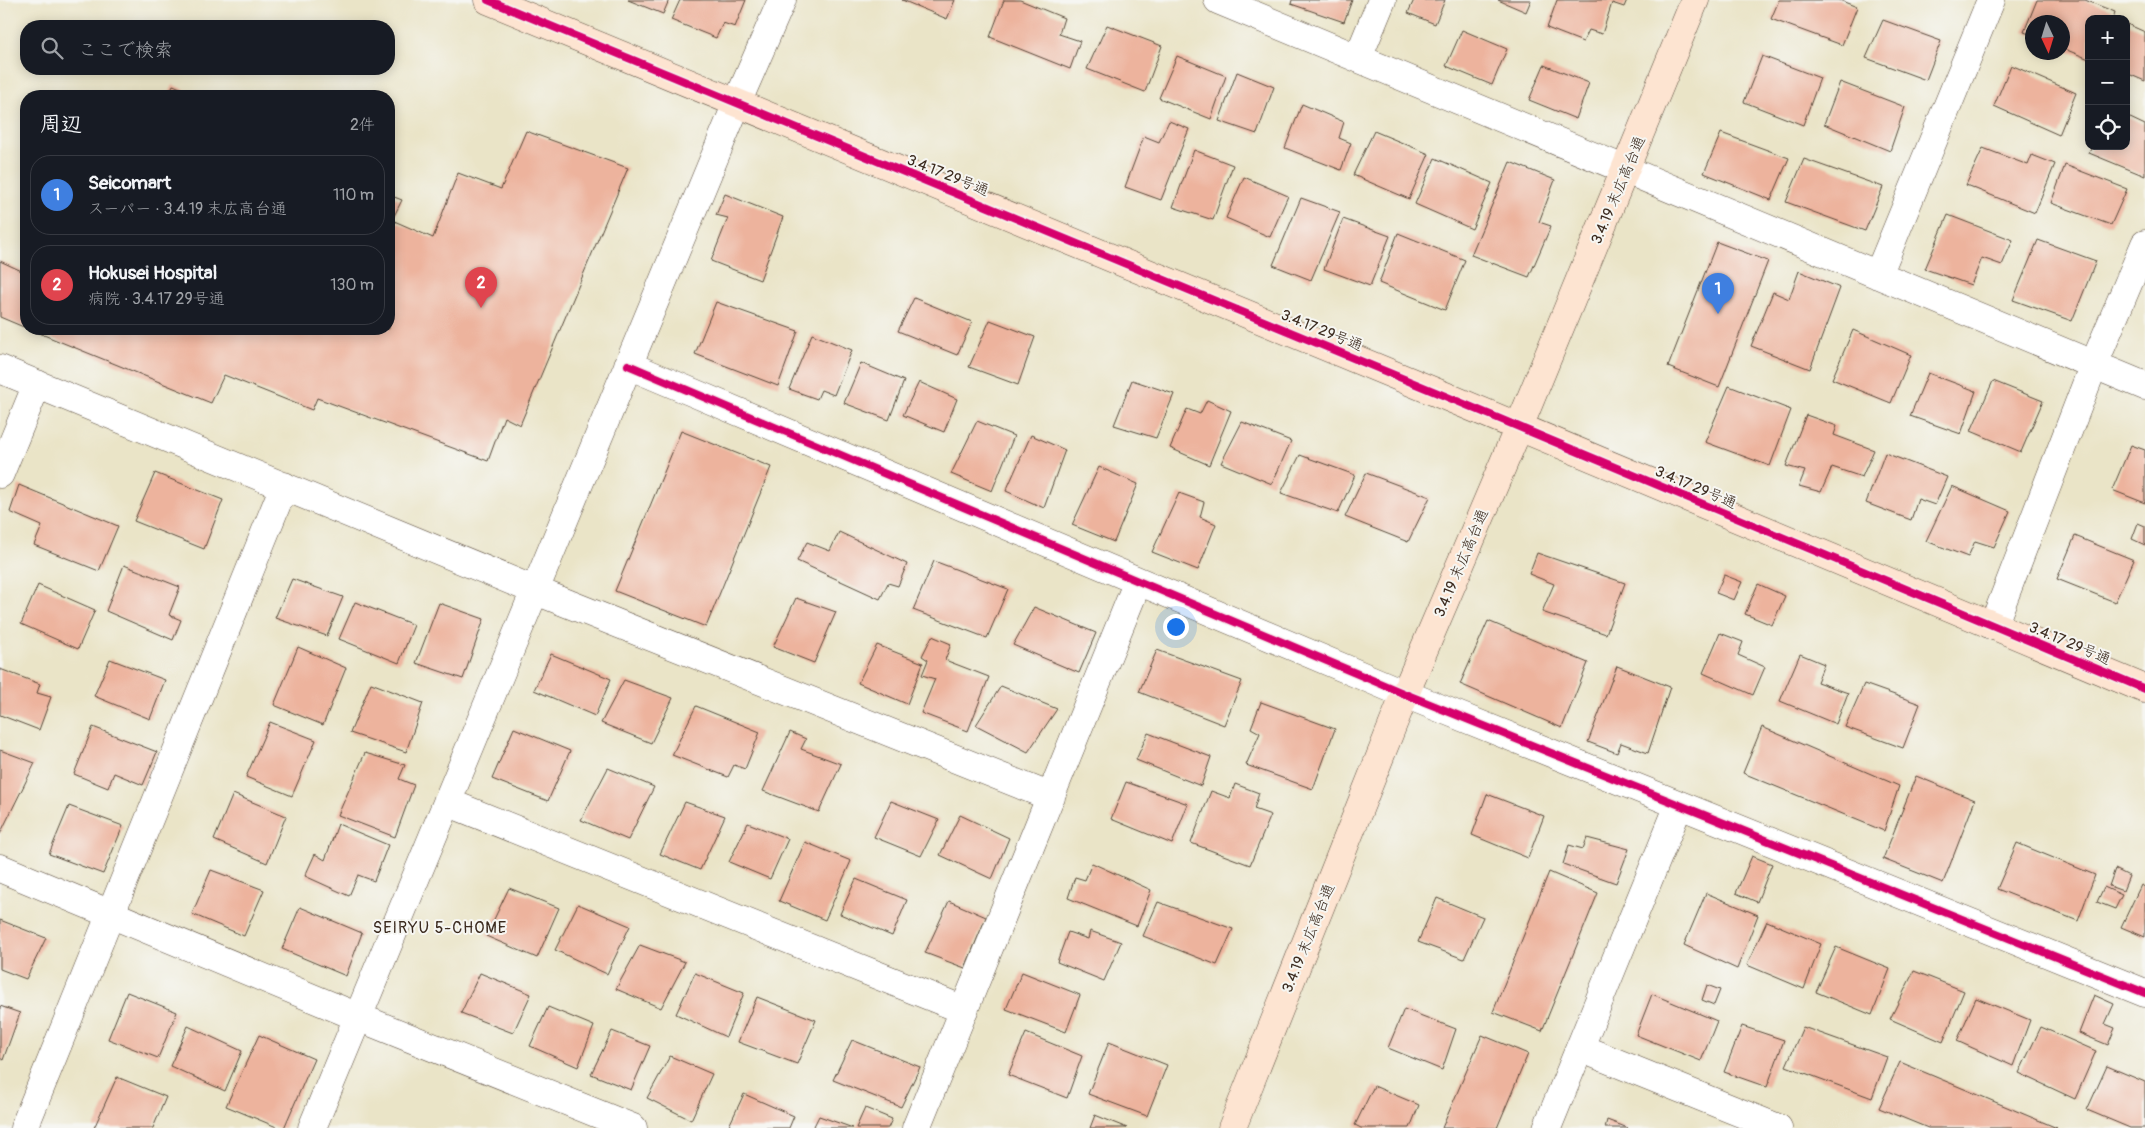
<!DOCTYPE html>
<html lang="ja">
<head>
<meta charset="utf-8">
<style>
  :root { --surface:#171b24; --page:#20242c; --text:#f1f3f6; --muted:#9ea1a6; --line:#363941; --accent:#d690ce }
  body { margin:0; font-family:Pangolin,"Klee One",sans-serif; background:var(--page); color:var(--text) }
  .controls { position:absolute; right:15px; top:15px; display:grid; overflow:hidden; border-radius:10px; box-shadow:0 2px 12px #0003 }
  .controls button { width:45px; height:45px; display:grid; place-items:center; padding:0; border:0; border-bottom:1px solid var(--line); background:var(--surface); color:var(--text); font:25px sans-serif }
  .compass { position:absolute; left:2025px; top:15px; width:45px; height:45px; border-radius:50%; background:var(--surface); box-shadow:0 2px 12px #0003; rotate:176deg }
  .you { position:absolute; left:1175px; top:626px; width:18px; height:18px; margin:-12px; border:4px solid #fff; border-radius:50%; background:#1a73e8; box-shadow:0 0 0 8px #1a73e833 }
  .badge { display:grid; place-items:center; width:32px; height:32px; border-radius:50%; background:var(--accent); color:#fff; font-size:16px; font-weight:700 }
  .pin { position:absolute; translate:-50% -41px; filter:drop-shadow(0 1px 2px #0008) }
  .pin::after { content:''; position:absolute; top:26px; width:18px; height:15px; background:inherit; clip-path:polygon(0 0,100% 0,50% 100%) }
  .list { margin:0; padding:0; list-style:none }
  h2 { display:flex; justify-content:space-between; align-items:center; height:65px; margin:0; padding:0 20px; font-size:21px }
  h2 small { font-size:16px; font-weight:400; color:var(--muted) }
  .list li { display:grid; grid-template-columns:32px 1fr auto; gap:15px; align-items:center; box-sizing:border-box; height:80px; margin:0 10px 10px; padding:0 10px; border:1px solid var(--line); border-radius:20px }
  .list b { display:block; font-size:19px; white-space:nowrap }
  .list p { margin:0; font-size:16px; white-space:nowrap; color:var(--muted) }
  .list em { font-size:16px; font-style:normal; color:var(--muted) }
  .icon { flex:none; width:28px; height:28px; fill:none; stroke:currentColor; stroke-width:2; stroke-linecap:round; stroke-linejoin:round }
  .map { position:relative; flex:none; width:2145px; height:1128px; overflow:hidden }
  .search { position:absolute; background:var(--surface); box-shadow:0 2px 12px #0003; left:20px; top:20px; width:375px; height:55px; display:flex; align-items:center; gap:12px; box-sizing:border-box; padding:0 18px; border-radius:20px; color:var(--muted); font-size:19px }
  .panel { position:absolute; background:var(--surface); box-shadow:0 2px 12px #0003; left:20px; top:90px; width:375px; height:245px; border-radius:20px }
  .map>svg:first-child { display:block }
</style>
</head>
<body>
<div class="map">
<svg width="2145" height="1128" viewBox="0 0 2145 1128">
  <rect width="100%" height="100%" fill="#f6f6f2"/>
  <filter id="ink" filterUnits="userSpaceOnUse"><feTurbulence type="fractalNoise" baseFrequency=".02" numOctaves="2"/><feDisplacementMap in="SourceGraphic" scale="10" xChannelSelector="R" yChannelSelector="G"/><feConvolveMatrix kernelMatrix="1 2 1 2 8 2 1 2 1" color-interpolation-filters="sRGB"/></filter>
  <filter id="wash" filterUnits="userSpaceOnUse"><feTurbulence type="fractalNoise" baseFrequency=".0096" numOctaves="4" result="noise"/><feDisplacementMap in="SourceGraphic" scale="20" xChannelSelector="R" yChannelSelector="G"/><feGaussianBlur stdDeviation="1.12" result="paint"/><feColorMatrix in="noise" values="0 0 0 0 0 0 0 0 0 0 0 0 0 0 0 0 0 1.4 0 .05"/><feComposite in="paint" operator="in"/></filter>
  <g filter="url(#wash)">
    <rect width="100%" height="100%" fill="#eae4c7"/>
    <g id="blocks">
      <path fill="#edb39d" d="M 628,0 L 669,0 L 663,14 Z
        M 680,0 L 746,0 L 735,27 L 723,23 L 716,38 L 671,20 Z
        M 902,0 L 955,0 L 947,19 Z
        M 1004,0 L 1020,0 L 1064,18 L 1059,34 L 1080,41 L 1070,69 L 990,37 Z
        M 1292,0 L 1352,0 L 1344,22 L 1291,4 Z
        M 1414,0 L 1445,0 L 1435,24 L 1408,13 Z
        M 1498,0 L 1531,0 L 1526,12 Z
        M 1557,0 L 1627,0 L 1624,7 L 1612,3 L 1602,34 L 1589,30 L 1583,42 L 1547,28 Z
        M 1779,0 L 1839,0 L 1857,7 L 1842,45 L 1771,19 Z
        M 2037,0 L 2085,0 L 2115,12 L 2113,19 L 2089,19 L 2089,59 L 2062,48 L 2062,22 L 2032,22 L 2032,35 L 2024,32 Z
        M 1883,20 L 1941,41 L 1926,80 L 1866,58 Z
        M 2127,24 L 2145,32 L 2145,81 L 2126,73 Z
        M 1107,25 L 1162,46 L 1145,92 L 1087,69 Z
        M 1462,30 L 1507,49 L 1492,85 L 1446,66 Z
        M 1177,56 L 1226,76 L 1211,119 L 1159,98 Z
        M 1762,56 L 1820,78 L 1803,125 L 1744,102 Z
        M 1544,65 L 1589,83 L 1576,119 L 1529,100 Z
        M 2011,65 L 2076,93 L 2059,135 L 1994,106 Z
        M 1237,72 L 1274,87 L 1257,134 L 1219,121 Z
        M 1840,82 L 1905,107 L 1890,151 L 1824,124 Z
        M 173,85 L 200,96 L 168,96 Z
        M 1302,104 L 1344,122 L 1339,138 L 1351,143 L 1341,170 L 1285,148 Z
        M 2126,116 L 2145,125 L 2145,176 L 2089,153 L 2092,146 L 2126,146 Z
        M 1169,121 L 1189,129 L 1161,200 L 1125,187 L 1144,136 L 1159,142 Z
        M 526,131 L 628,168 L 520,425 L 504,417 L 488,461 L 317,398 L 312,410 L 224,375 L 211,403 L 29,329 L 389,329 L 389,195 L 402,200 L 392,220 L 433,238 L 458,173 L 501,189 Z
        M 1374,131 L 1429,154 L 1409,199 L 1353,175 Z
        M 1721,133 L 1789,158 L 1771,200 L 1704,173 Z
        M 1983,148 L 2028,165 L 2032,155 L 2055,164 L 2035,213 L 1966,185 Z
        M 1194,150 L 1233,165 L 1213,220 L 1173,207 Z
        M 1435,158 L 1492,183 L 1472,229 L 1415,204 Z
        M 1804,159 L 1883,187 L 1865,231 L 1786,202 Z
        M 1510,162 L 1555,180 L 1539,222 L 1551,226 L 1529,277 L 1471,255 Z
        M 2065,165 L 2127,189 L 2111,225 L 2051,203 Z
        M 1244,177 L 1288,196 L 1270,237 L 1226,218 Z
        M 725,194 L 783,217 L 760,280 L 711,261 L 728,218 L 716,215 Z
        M 1301,198 L 1340,212 L 1311,280 L 1273,265 Z
        M 1948,215 L 2013,240 L 2002,265 L 1982,258 L 1971,285 L 1925,269 Z
        M 1343,219 L 1390,236 L 1370,286 L 1324,269 Z
        M 1398,233 L 1465,260 L 1445,310 L 1379,283 Z
        M 2038,240 L 2096,261 L 2072,321 L 2013,300 Z
        M 1717,242 L 1768,261 L 1719,387 L 1668,367 Z
        M 0,261 L 26,273 L 26,328 L 0,317 Z
        M 1799,271 L 1840,288 L 1810,369 L 1751,346 L 1773,292 L 1789,299 Z
        M 914,298 L 972,322 L 957,355 L 898,331 Z
        M 716,302 L 798,331 L 778,386 L 695,354 Z
        M 990,320 L 1035,337 L 1018,385 L 969,367 Z
        M 1853,330 L 1911,355 L 1891,403 L 1832,379 Z
        M 812,334 L 852,350 L 834,395 L 821,390 L 817,399 L 789,389 Z
        M 861,363 L 904,381 L 889,420 L 844,403 Z
        M 1928,373 L 1976,391 L 1961,434 L 1910,416 Z
        M 1132,380 L 1174,394 L 1156,438 L 1114,425 Z
        M 1993,381 L 2043,401 L 2021,452 L 1971,431 Z
        M 919,382 L 957,399 L 944,432 L 903,415 Z
        M 1729,386 L 1791,410 L 1770,466 L 1705,442 Z
        M 1207,400 L 1231,411 L 1209,465 L 1170,448 L 1187,409 L 1200,414 Z
        M 1806,415 L 1837,426 L 1834,435 L 1874,450 L 1862,477 L 1832,467 L 1821,492 L 1799,486 L 1805,471 L 1786,466 Z
        M 977,421 L 1014,436 L 992,491 L 951,474 Z
        M 1242,422 L 1291,441 L 1272,484 L 1221,463 Z
        M 681,431 L 771,467 L 706,627 L 615,591 Z
        M 1031,435 L 1065,450 L 1044,508 L 1006,491 Z
        M 2131,445 L 2145,450 L 2145,503 L 2112,490 Z
        M 1885,453 L 1947,477 L 1935,505 L 1918,499 L 1911,520 L 1866,503 Z
        M 1300,455 L 1355,475 L 1338,513 L 1281,493 Z
        M 1099,467 L 1138,484 L 1114,542 L 1072,525 Z
        M 155,473 L 223,500 L 204,549 L 134,521 Z
        M 1366,473 L 1430,497 L 1408,542 L 1345,517 Z
        M 19,485 L 118,526 L 99,571 L 34,545 L 42,526 L 10,512 Z
        M 1952,486 L 2010,511 L 1994,547 L 1975,541 L 1968,557 L 1926,541 Z
        M 1179,493 L 1204,502 L 1200,517 L 1216,524 L 1198,570 L 1152,552 Z
        M 2138,523 L 2145,526 L 2145,545 L 2132,539 Z
        M 839,532 L 907,564 L 898,586 L 888,583 L 880,599 L 797,561 L 807,542 L 830,551 Z
        M 2075,536 L 2134,560 L 2115,602 L 2057,579 Z
        M 1537,553 L 1625,583 L 1606,634 L 1542,612 L 1554,584 L 1529,574 Z
        M 934,561 L 1008,589 L 987,638 L 913,610 Z
        M 124,565 L 180,587 L 169,615 L 181,620 L 173,640 L 106,611 Z
        M 1724,575 L 1742,582 L 1734,600 L 1716,593 Z
        M 292,579 L 343,597 L 327,636 L 275,618 Z
        M 1758,584 L 1785,596 L 1772,625 L 1745,614 Z
        M 38,585 L 95,610 L 78,649 L 21,624 Z
        M 796,598 L 836,612 L 814,663 L 773,647 Z
        M 355,602 L 414,625 L 399,663 L 339,639 Z
        M 439,603 L 484,619 L 463,679 L 416,663 Z
        M 1034,607 L 1096,633 L 1079,673 L 1013,645 Z
        M 1488,621 L 1588,663 L 1562,728 L 1460,684 Z
        M 1720,633 L 1743,642 L 1738,655 L 1765,667 L 1753,695 L 1703,673 Z
        M 932,636 L 951,644 L 945,660 L 989,677 L 968,731 L 921,713 L 935,679 L 922,675 L 928,660 L 922,656 Z
        M 877,645 L 923,663 L 907,704 L 858,683 Z
        M 298,647 L 346,668 L 323,725 L 274,705 Z
        M 1157,650 L 1242,681 L 1224,725 L 1139,692 Z
        M 551,654 L 611,679 L 595,716 L 534,690 Z
        M 1800,654 L 1824,664 L 1817,682 L 1848,693 L 1836,724 L 1780,701 Z
        M 110,659 L 165,680 L 150,719 L 94,696 Z
        M 1617,666 L 1670,687 L 1648,753 L 1621,743 L 1617,753 L 1588,742 Z
        M 0,669 L 40,684 L 37,693 L 51,697 L 39,730 L 0,715 Z
        M 624,680 L 673,698 L 651,743 L 601,723 Z
        M 371,683 L 423,703 L 406,752 L 350,733 Z
        M 1864,684 L 1920,704 L 1903,748 L 1845,727 Z
        M 1001,686 L 1057,709 L 1028,752 L 976,725 Z
        M 1261,702 L 1335,729 L 1313,789 L 1246,765 L 1260,733 L 1251,728 Z
        M 696,706 L 760,732 L 745,769 L 734,765 L 728,777 L 672,755 Z
        M 270,722 L 316,740 L 292,796 L 246,777 Z
        M 93,727 L 157,752 L 143,785 L 114,773 L 108,788 L 74,774 Z
        M 1762,727 L 1899,786 L 1884,831 L 1743,773 Z
        M 514,728 L 570,751 L 548,801 L 492,779 Z
        M 790,732 L 806,739 L 801,749 L 841,764 L 819,812 L 763,791 Z
        M 1148,733 L 1211,757 L 1201,786 L 1136,760 Z
        M 0,750 L 35,763 L 0,834 Z
        M 365,753 L 405,765 L 399,779 L 414,785 L 395,837 L 338,815 Z
        M 608,768 L 654,787 L 628,840 L 581,820 Z
        M 1916,776 L 1975,800 L 1943,883 L 1883,859 Z
        M 1126,782 L 1188,804 L 1172,844 L 1111,819 Z
        M 1235,784 L 1259,793 L 1254,809 L 1271,815 L 1250,865 L 1191,843 L 1211,791 L 1230,798 Z
        M 233,794 L 286,816 L 267,863 L 214,840 Z
        M 1487,794 L 1544,816 L 1528,858 L 1472,835 Z
        M 891,801 L 939,820 L 921,856 L 874,837 Z
        M 685,802 L 725,816 L 700,870 L 660,854 Z
        M 69,806 L 123,826 L 103,874 L 49,854 Z
        M 960,815 L 1009,838 L 992,879 L 940,855 Z
        M 748,823 L 788,839 L 770,879 L 729,862 Z
        M 338,824 L 388,845 L 374,881 L 358,875 L 349,896 L 305,876 L 315,854 L 325,860 Z
        M 1587,838 L 1629,849 L 1616,883 L 1563,864 L 1569,845 L 1583,849 Z
        M 805,842 L 851,861 L 825,920 L 779,901 Z
        M 2017,843 L 2095,875 L 2078,921 L 1997,889 Z
        M 1752,856 L 1772,864 L 1757,902 L 1736,893 Z
        M 1092,863 L 1151,890 L 1137,926 L 1068,898 L 1075,877 L 1085,880 Z
        M 2115,869 L 2129,876 L 2123,891 L 2109,886 Z
        M 211,870 L 264,890 L 244,936 L 192,914 Z
        M 1549,872 L 1598,893 L 1542,1031 L 1493,1012 Z
        M 856,879 L 907,900 L 892,936 L 840,914 Z
        M 2141,885 L 2145,887 L 2145,937 L 2121,927 Z
        M 2104,887 L 2122,895 L 2115,909 L 2097,902 Z
        M 509,888 L 559,908 L 537,958 L 486,936 Z
        M 1706,893 L 1758,915 L 1737,969 L 1684,945 Z
        M 1437,898 L 1483,917 L 1464,959 L 1418,942 Z
        M 949,901 L 986,917 L 965,968 L 925,953 Z
        M 1158,902 L 1233,929 L 1217,965 L 1143,936 Z
        M 578,904 L 630,926 L 607,974 L 555,950 Z
        M 300,907 L 362,933 L 346,976 L 282,949 Z
        M 0,920 L 46,938 L 26,979 L 0,969 Z
        M 1767,921 L 1821,944 L 1804,989 L 1747,965 Z
        M 1090,931 L 1121,942 L 1104,981 L 1057,962 L 1068,932 L 1088,939 Z
        M 640,945 L 685,962 L 661,1008 L 616,989 Z
        M 1836,947 L 1890,969 L 1872,1015 L 1816,992 Z
        M 1914,971 L 1964,991 L 1943,1042 L 1890,1019 Z
        M 1022,972 L 1080,995 L 1066,1032 L 1006,1009 Z
        M 480,973 L 531,994 L 513,1033 L 461,1013 Z
        M 695,973 L 744,993 L 726,1037 L 676,1014 Z
        M 1707,985 L 1720,990 L 1714,1005 L 1702,1000 Z
        M 127,992 L 177,1012 L 158,1058 L 108,1039 Z
        M 1652,994 L 1717,1021 L 1701,1061 L 1636,1035 Z
        M 2094,995 L 2114,1004 L 2105,1024 L 2115,1028 L 2108,1045 L 2079,1033 Z
        M 757,997 L 816,1020 L 797,1064 L 738,1042 Z
        M 1976,998 L 2030,1020 L 2013,1066 L 1957,1041 Z
        M 0,1006 L 20,1013 L 3,1060 L 0,1058 Z
        M 548,1007 L 594,1026 L 578,1067 L 530,1046 Z
        M 1404,1009 L 1456,1029 L 1442,1070 L 1388,1048 Z
        M 188,1026 L 242,1051 L 225,1091 L 170,1066 Z
        M 1742,1026 L 1784,1040 L 1767,1087 L 1724,1072 Z
        M 1803,1027 L 1887,1057 L 1872,1098 L 1786,1066 Z
        M 2041,1027 L 2096,1051 L 2075,1099 L 2019,1073 Z
        M 612,1031 L 650,1046 L 631,1090 L 591,1074 Z
        M 1026,1033 L 1082,1056 L 1067,1098 L 1008,1075 Z
        M 259,1035 L 314,1059 L 284,1128 L 279,1128 L 226,1106 Z
        M 1482,1035 L 1528,1054 L 1497,1128 L 1442,1128 Z
        M 852,1040 L 920,1067 L 901,1107 L 833,1080 Z
        M 1109,1042 L 1167,1065 L 1147,1116 L 1088,1094 Z
        M 670,1056 L 712,1074 L 691,1120 L 647,1098 Z
        M 1900,1062 L 2057,1128 L 1928,1128 L 1879,1108 Z
        M 2107,1066 L 2145,1082 L 2145,1128 L 2130,1128 L 2087,1110 Z
        M 117,1077 L 166,1097 L 153,1128 L 94,1128 Z
        M 1374,1086 L 1419,1105 L 1410,1128 L 1361,1128 L 1355,1125 Z
        M 744,1094 L 794,1116 L 789,1128 L 728,1128 Z
        M 865,1108 L 892,1119 L 888,1128 L 856,1128 Z
        M 1095,1115 L 1127,1128 L 1090,1128 Z
        M 819,1116 L 853,1128 L 813,1128 Z
        M 1607,1120 L 1628,1128 L 1605,1128 Z"/>
    </g>
  </g>
  <g filter="url(#ink)">
    <use href="#blocks" fill-opacity="0" stroke="#554637" stroke-width="1"/>
    <g fill="none" stroke-linecap="round" stroke-linejoin="round">
      <g stroke="#554637" stroke-width="29">
        <path id="street" d="M 1218,0 L 2145,386
          M 1358,58 L 1382,0
          M 1878,275 L 1991,0
          M 628,365 L 1405,694 L 2145,993
          M 0,369 L 534,590 L 1051,797
          M 0,474 L 37,384
          M 1993,626 L 2094,364 L 2145,244
          M 447,802 L 964,1010
          M 0,868 L 358,1017 L 633,1128
          M 1580,1048 L 1778,1128
          M 24,1128 L 284,486
          M 312,1128 L 737,103 L 782,0
          M 916,1128 L 1138,581
          M 1547,1128 L 1679,805"/>
      </g>
      <g stroke="#554637" stroke-width="29">
        <path id="secondary" d="M 488,0 L 1445,396 L 2145,689
          M 1232,1128 L 1405,694 L 1519,427 L 1695,0"/>
      </g>
      <use href="#street" stroke="#fff" stroke-width="28"/>
      <use href="#secondary" stroke="#fde4d1" stroke-width="28"/>
      <g stroke="#f6f6f2" stroke-width="11">
        <path id="cycleway" d="M 488,0 L 1445,396 L 2145,689
          M 628,365 L 1405,694 L 2145,993"/>
      </g>
      <use href="#cycleway" stroke="#d6006c" stroke-width="8"/>
    </g>
  </g>
  <g text-anchor="middle" stroke-width="4" stroke-linejoin="round" paint-order="stroke">
    <g font-size="15" fill="#3b2a1e" stroke="#f6f6f2">
      <text transform="translate(948 175) rotate(22)" y="5">3.4.17 29号通</text>
      <text transform="translate(1618 190) rotate(-67)" y="5">3.4.19 末広高台通</text>
      <text transform="translate(1322 330) rotate(22)" y="5">3.4.17 29号通</text>
      <text transform="translate(1696 487) rotate(23)" y="5">3.4.17 29号通</text>
      <text transform="translate(1461 563) rotate(-67)" y="5">3.4.19 末広高台通</text>
      <text transform="translate(2070 643) rotate(23)" y="5">3.4.17 29号通</text>
      <text transform="translate(1308 938) rotate(-68)" y="5">3.4.19 末広高台通</text>
    </g>
    <g font-size="16" letter-spacing="1" fill="#3b2a1e" stroke="#f6f6f2">
      <text x="440" y="933">SEIRYU 5-CHOME</text>
    </g>
  </g>
</svg>
<div class="controls">
<button>+</button>
<button>−</button>
<button><svg class="icon" aria-label="locate" viewBox="0 0 24 24"><circle cx="12" cy="12" r="6"/><path d="M12 2v4M12 18v4M2 12h4M18 12h4"/></svg></button>
</div>
<svg class="compass" viewBox="-18 -18 36 36"><path d="M0-13l5 13h-10z" fill="#e53935"/><path d="M0 13l5-13h-10z" fill="#9ea1a6"/></svg>
<div class="you"></div>
<div class="pin badge" style="left:1718px;top:314px;background:#3f7fe0">1</div>
<div class="pin badge" style="left:481px;top:308px;background:#e0444e">2</div>
<div class="search"><svg class="icon" aria-label="search" viewBox="0 0 24 24"><circle cx="10" cy="10" r="6"/><path d="M15 15l6 6"/></svg>ここで検索</div>
<section class="panel">
<h2>周辺<small>2件</small></h2>
<ul class="list">
<li><span class="badge" style="background:#3f7fe0">1</span><div><b>Seicomart</b><p>スーパー · 3.4.19 末広高台通</p></div><em>110 m</em></li>
<li><span class="badge" style="background:#e0444e">2</span><div><b>Hokusei Hospital</b><p>病院 · 3.4.17 29号通</p></div><em>130 m</em></li>
</ul>
</section>
</div>
</body>
</html>
